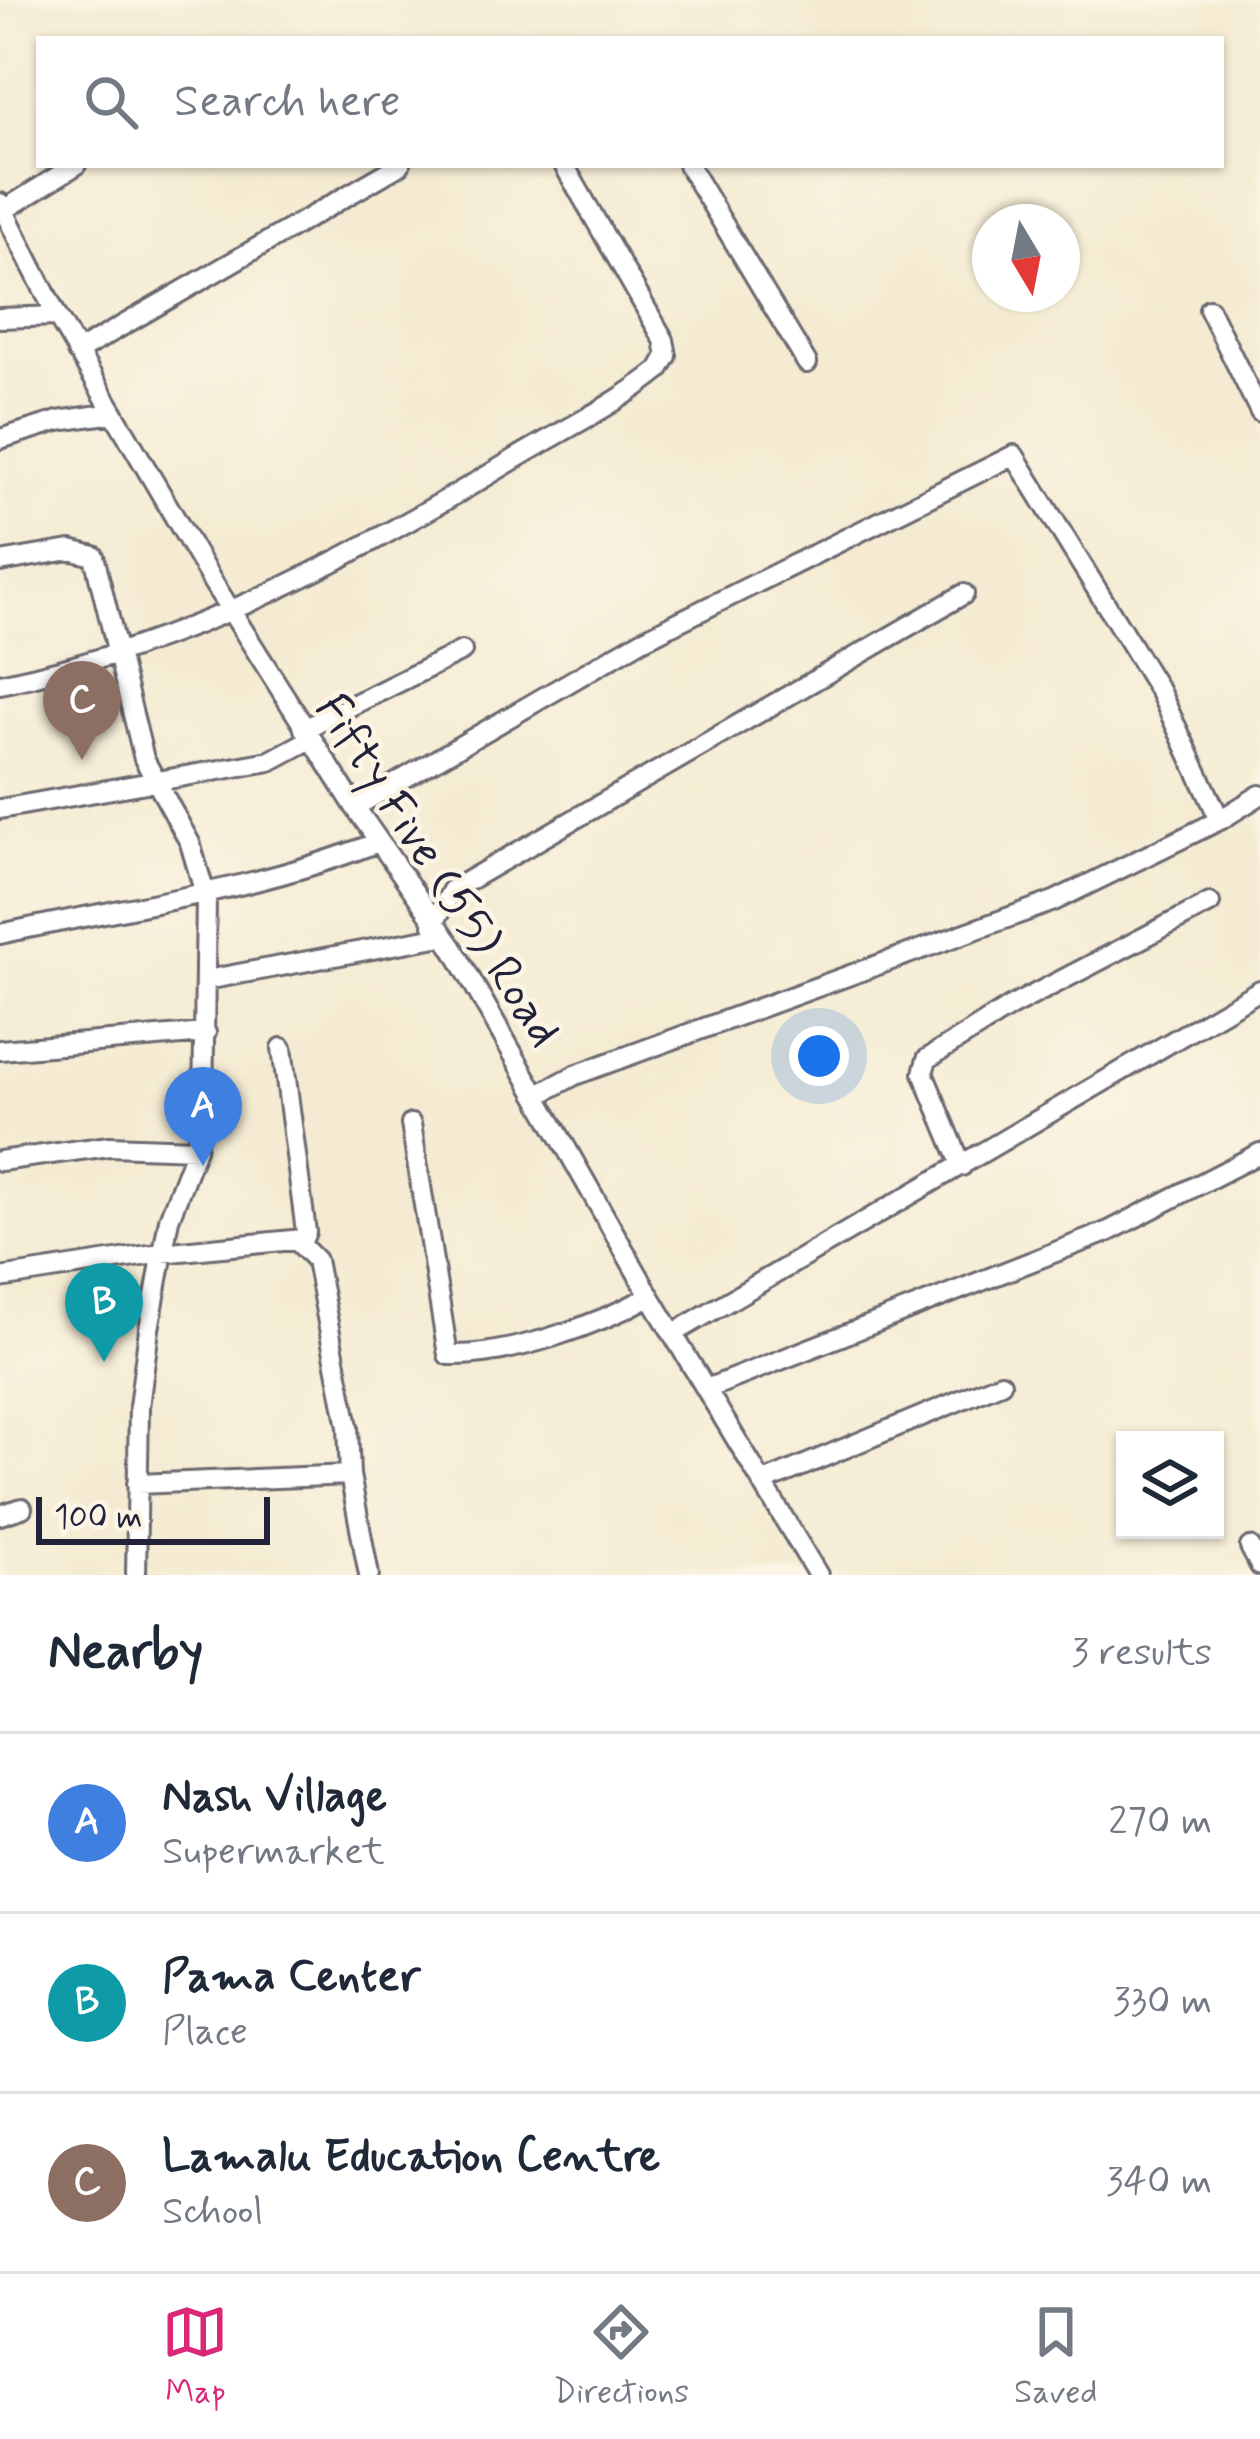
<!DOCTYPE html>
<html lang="en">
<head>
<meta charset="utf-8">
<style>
  :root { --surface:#fff; --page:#f6f6f7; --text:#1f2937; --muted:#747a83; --line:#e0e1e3; --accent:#db2777 }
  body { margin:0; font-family:Mynerve,sans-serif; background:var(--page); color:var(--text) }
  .controls { position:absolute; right:36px; bottom:36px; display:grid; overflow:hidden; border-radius:0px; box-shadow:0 3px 9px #0004 }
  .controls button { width:108px; height:108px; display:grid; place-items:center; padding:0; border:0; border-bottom:3px solid var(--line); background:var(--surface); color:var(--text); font:60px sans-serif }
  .compass { position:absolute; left:972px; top:204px; width:108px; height:108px; border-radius:50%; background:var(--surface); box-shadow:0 3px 9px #0004; rotate:170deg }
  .scale { position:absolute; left:36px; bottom:30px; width:234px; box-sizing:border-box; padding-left:12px; border:6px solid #22223b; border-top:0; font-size:33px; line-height:42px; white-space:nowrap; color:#22223b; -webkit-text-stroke:9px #fcf5e5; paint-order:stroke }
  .you { position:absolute; left:819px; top:1056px; width:42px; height:42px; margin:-30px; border:9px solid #fff; border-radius:50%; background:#1a73e8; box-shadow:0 0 0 18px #1a73e833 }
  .badge { display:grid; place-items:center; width:78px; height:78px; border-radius:50%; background:var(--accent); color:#fff; font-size:39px; font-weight:700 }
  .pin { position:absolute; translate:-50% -99px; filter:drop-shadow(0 3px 6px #0008) }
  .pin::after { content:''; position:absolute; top:63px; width:42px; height:36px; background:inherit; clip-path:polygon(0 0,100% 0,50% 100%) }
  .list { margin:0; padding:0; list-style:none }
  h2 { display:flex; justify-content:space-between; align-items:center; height:156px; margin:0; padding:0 48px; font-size:51px }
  h2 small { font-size:39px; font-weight:400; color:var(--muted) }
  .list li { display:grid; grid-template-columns:78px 1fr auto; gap:36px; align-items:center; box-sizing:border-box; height:180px; padding:0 48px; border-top:3px solid var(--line) }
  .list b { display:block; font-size:45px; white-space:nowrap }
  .list p { margin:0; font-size:39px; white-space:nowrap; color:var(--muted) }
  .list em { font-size:39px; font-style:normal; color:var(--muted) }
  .icon { flex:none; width:66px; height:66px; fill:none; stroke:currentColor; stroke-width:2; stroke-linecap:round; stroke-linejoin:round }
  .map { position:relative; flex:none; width:1260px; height:1575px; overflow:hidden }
  .search { position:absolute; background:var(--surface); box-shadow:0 3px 9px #0004; left:36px; right:36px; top:36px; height:132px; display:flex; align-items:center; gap:30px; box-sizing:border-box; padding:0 42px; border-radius:0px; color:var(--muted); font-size:45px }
  .sheet { height:696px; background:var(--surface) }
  nav { display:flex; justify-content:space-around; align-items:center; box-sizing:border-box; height:168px; border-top:3px solid var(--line); background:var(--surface); font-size:33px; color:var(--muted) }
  nav a { display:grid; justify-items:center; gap:6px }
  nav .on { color:var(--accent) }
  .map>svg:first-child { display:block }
</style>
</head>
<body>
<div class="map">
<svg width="1260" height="1575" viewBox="0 0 1260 1575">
  <rect width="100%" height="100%" fill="#fcf5e5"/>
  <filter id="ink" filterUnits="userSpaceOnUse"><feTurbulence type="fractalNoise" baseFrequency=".00833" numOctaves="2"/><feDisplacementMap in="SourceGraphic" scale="24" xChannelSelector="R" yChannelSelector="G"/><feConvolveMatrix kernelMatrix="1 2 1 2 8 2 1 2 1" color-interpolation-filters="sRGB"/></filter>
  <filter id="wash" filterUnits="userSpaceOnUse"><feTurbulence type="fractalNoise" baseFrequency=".004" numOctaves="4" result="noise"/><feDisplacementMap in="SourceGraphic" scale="48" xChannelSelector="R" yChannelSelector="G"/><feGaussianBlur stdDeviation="2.7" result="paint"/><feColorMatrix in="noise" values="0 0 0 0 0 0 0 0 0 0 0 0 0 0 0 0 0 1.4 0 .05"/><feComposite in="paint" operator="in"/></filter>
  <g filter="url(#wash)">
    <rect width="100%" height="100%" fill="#f4ebd2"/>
  </g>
  <g filter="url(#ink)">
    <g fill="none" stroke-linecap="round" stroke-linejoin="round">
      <g stroke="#6c6870" stroke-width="24">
        <path id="minor" d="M 688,165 L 807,363
          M 0,203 L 57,316 L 212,581 L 355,807 L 453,948 L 650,1296 L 818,1575
          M 4,210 L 76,165
          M 1209,309 L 1260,412
          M 0,318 L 57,316
          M 77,352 L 400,165
          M 0,439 L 58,421 L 114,413
          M 0,562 L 70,550 L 94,556 L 144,759 L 190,843 L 206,897 L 203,1110 L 196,1149 L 169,1219 L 149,1329 L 139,1407 L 136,1575
          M 0,684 C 190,645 354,557 518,457 C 565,429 617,404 659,370 L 667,356 L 664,340 L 564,165
          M 304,729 L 462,651
          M 355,807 L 642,640 L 1014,455 L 1160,692 L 1220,820 L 1054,901 L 575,1075 L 538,1095
          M 0,809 L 270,761 L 311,739
          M 1220,820 L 1260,795
          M 433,925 L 452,890 L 964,594
          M 0,934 C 128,906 256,891 378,842
          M 206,980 L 442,936
          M 0,1050 L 206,1033
          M 411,1124 L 448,1355 C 508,1357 598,1325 650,1296
          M 0,1161 L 109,1146 L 196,1149
          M 962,1166 L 923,1073 L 927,1059 L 1010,1007 L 1210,903
          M 298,1242 L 316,1260 L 348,1427 L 350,1475 L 369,1575
          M 0,1278 L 161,1253 L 303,1239 L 306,1232 L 282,1048
          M 674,1333 L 1260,990
          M 709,1388 L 1109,1231 L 1260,1153
          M 764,1482 L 1001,1383
          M 137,1484 L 350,1475
          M 0,1515 L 22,1508
          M 1250,1547 L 1260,1566"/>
      </g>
      <use href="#minor" stroke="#fff" stroke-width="18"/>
    </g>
  </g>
  <g text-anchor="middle" stroke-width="9" stroke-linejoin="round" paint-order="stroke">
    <g font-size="48" fill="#22223b" stroke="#fcf5e5">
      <text transform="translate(440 869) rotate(57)" y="17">Fifty Five (55) Road</text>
    </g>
  </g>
</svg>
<div class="controls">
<button><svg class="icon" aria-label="layers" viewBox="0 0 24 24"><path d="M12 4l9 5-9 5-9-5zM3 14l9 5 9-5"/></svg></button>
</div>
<svg class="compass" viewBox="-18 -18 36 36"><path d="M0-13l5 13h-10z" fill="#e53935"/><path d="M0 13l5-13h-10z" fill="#747a83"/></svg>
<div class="scale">100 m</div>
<div class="you"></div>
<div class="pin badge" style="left:203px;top:1166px;background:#3f7fe0">A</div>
<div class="pin badge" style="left:104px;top:1362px;background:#0f9aa8">B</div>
<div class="pin badge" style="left:82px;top:760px;background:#8d6e63">C</div>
<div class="search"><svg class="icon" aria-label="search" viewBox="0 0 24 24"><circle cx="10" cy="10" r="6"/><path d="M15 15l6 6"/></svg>Search here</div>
</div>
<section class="sheet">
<h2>Nearby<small>3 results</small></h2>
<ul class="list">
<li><span class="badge" style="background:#3f7fe0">A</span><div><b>Nash Village</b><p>Supermarket</p></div><em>270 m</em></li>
<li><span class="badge" style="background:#0f9aa8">B</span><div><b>Pama Center</b><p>Place</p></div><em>330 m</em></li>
<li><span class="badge" style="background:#8d6e63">C</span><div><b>Lamalu Education Centre</b><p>School</p></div><em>340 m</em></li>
</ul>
</section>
<nav>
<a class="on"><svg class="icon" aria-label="map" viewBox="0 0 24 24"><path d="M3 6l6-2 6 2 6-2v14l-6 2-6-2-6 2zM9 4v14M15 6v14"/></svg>Map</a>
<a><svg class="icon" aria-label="directions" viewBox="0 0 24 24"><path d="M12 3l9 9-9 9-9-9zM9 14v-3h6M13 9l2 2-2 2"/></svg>Directions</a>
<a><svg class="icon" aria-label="saved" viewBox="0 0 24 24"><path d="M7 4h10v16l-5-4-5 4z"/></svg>Saved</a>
</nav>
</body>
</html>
